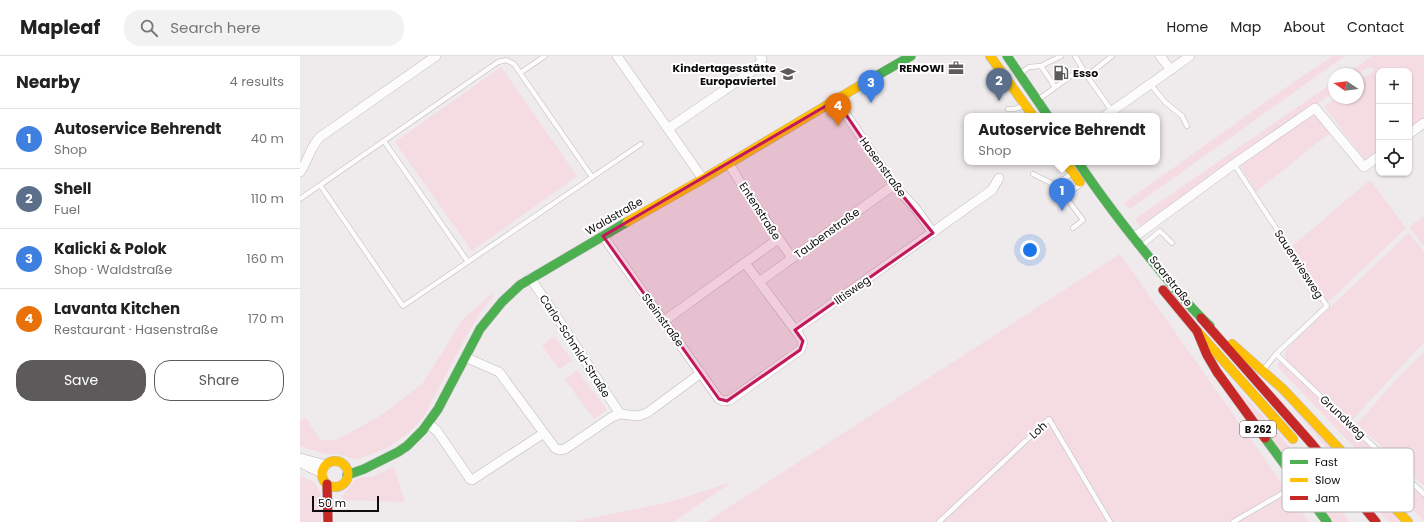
<!DOCTYPE html>
<html lang="en">
<head>
<meta charset="utf-8">
<style>
  :root { --surface:#fff; --page:#f2f2f2; --text:#222; --muted:#767676; --line:#e0e0e0; --accent:#5d5a5b }
  body { margin:0; font-family:Poppins,sans-serif; background:var(--page); color:var(--text) }
  .controls { position:absolute; right:12px; top:12px; display:grid; overflow:hidden; border-radius:8px; box-shadow:0 1px 3px #0004 }
  .controls button { width:36px; height:36px; display:grid; place-items:center; padding:0; border:0; border-bottom:1px solid var(--line); background:var(--surface); color:var(--text); font:20px sans-serif }
  .compass { position:absolute; left:1028px; top:12px; width:36px; height:36px; border-radius:50%; background:var(--surface); box-shadow:0 1px 3px #0004; rotate:283deg }
  .scale { position:absolute; left:12px; bottom:10px; width:67px; box-sizing:border-box; padding-left:4px; border:2px solid #0e0c0d; border-top:0; font-size:11px; line-height:14px; white-space:nowrap; color:#0e0c0d; -webkit-text-stroke:3px #fff; paint-order:stroke }
  .you { position:absolute; left:730px; top:194px; width:14px; height:14px; margin:-10px; border:3px solid #fff; border-radius:50%; background:#1a73e8; box-shadow:0 0 0 6px #1a73e833 }
  .badge { display:grid; place-items:center; width:26px; height:26px; border-radius:50%; background:var(--accent); color:#fff; font-size:13px; font-weight:700 }
  .pin { position:absolute; translate:-50% -33px; filter:drop-shadow(0 1px 2px #0008) }
  .pin::after { content:''; position:absolute; top:21px; width:14px; height:12px; background:inherit; clip-path:polygon(0 0,100% 0,50% 100%) }
  .popup { position:absolute; left:664px; top:57px; width:196px; height:52px; box-sizing:border-box; display:grid; place-content:center; border-radius:8px; background:var(--surface); filter:drop-shadow(0 1px 3px #0005); font-size:13px; white-space:nowrap; color:var(--muted) }
  .popup b { font-size:15px; color:var(--text) }
  .popup::after { content:''; position:absolute; left:50%; top:100%; margin-left:-8px; border:8px solid transparent; border-top-color:var(--surface) }
  .list { margin:0; padding:0; list-style:none }
  h2 { display:flex; justify-content:space-between; align-items:center; height:52px; margin:0; padding:0 16px; font-size:17px }
  h2 small { font-size:13px; font-weight:400; color:var(--muted) }
  .list li { display:grid; grid-template-columns:26px 1fr auto; gap:12px; align-items:center; box-sizing:border-box; height:60px; padding:0 16px; border-top:1px solid var(--line) }
  .list b { display:block; font-size:15px; white-space:nowrap }
  .list p { margin:0; font-size:13px; white-space:nowrap; color:var(--muted) }
  .list em { font-size:13px; font-style:normal; color:var(--muted) }
  .actions { display:flex; gap:8px; padding:12px 16px }
  .actions a { flex:1; padding:9px 0; border:1px solid var(--accent); border-radius:16px; text-align:center; font-size:14px; color:var(--accent) }
  .actions .main { background:var(--accent); color:#fff }
  .icon { flex:none; width:22px; height:22px; fill:none; stroke:currentColor; stroke-width:2; stroke-linecap:round; stroke-linejoin:round }
  .map { position:relative; flex:none; width:1124px; height:466px; overflow:hidden }
  header { display:flex; align-items:center; gap:24px; box-sizing:border-box; height:56px; padding:0 20px; background:var(--surface); border-bottom:1px solid var(--line) }
  header strong { font-size:19px }
  nav { display:flex; gap:22px; margin-inline-start:auto; font-size:14px }
  .search { width:280px; height:36px; background:var(--page); display:flex; align-items:center; gap:10px; box-sizing:border-box; padding:0 14px; border-radius:16px; color:var(--muted); font-size:15px }
  main { display:flex }
  aside { flex:1; background:var(--surface) }
  .map>svg:first-child { display:block }
</style>
</head>
<body>
<header>
<strong>Mapleaf</strong>
<div class="search"><svg class="icon" aria-label="search" viewBox="0 0 24 24"><circle cx="10" cy="10" r="6"/><path d="M15 15l6 6"/></svg>Search here</div>
<nav><a>Home</a><a>Map</a><a>About</a><a>Contact</a></nav>
</header>
<main>
<aside>
<h2>Nearby<small>4 results</small></h2>
<ul class="list">
<li><span class="badge" style="background:#3f7fe0">1</span><div><b>Autoservice Behrendt</b><p>Shop</p></div><em>40 m</em></li>
<li><span class="badge" style="background:#5c6f8a">2</span><div><b>Shell</b><p>Fuel</p></div><em>110 m</em></li>
<li><span class="badge" style="background:#3f7fe0">3</span><div><b>Kalicki &amp; Polok</b><p>Shop · Waldstraße</p></div><em>160 m</em></li>
<li><span class="badge" style="background:#e8710a">4</span><div><b>Lavanta Kitchen</b><p>Restaurant · Hasenstraße</p></div><em>170 m</em></li>
</ul>
<div class="actions"><a class="main">Save</a><a>Share</a></div>
</aside>
<div class="map">
<svg width="1124" height="466" viewBox="0 0 1124 466">
  <rect width="100%" height="100%" fill="#efeaec"/>
  <path fill="#f5dbe2" d="M 1033,0 L 1045,0 L 830,153 L 824,147 L 998,23 Z
    M 1072,0 L 1124,0 L 1124,64 L 1109,75 L 1109,15 L 1079,15 L 1079,96 L 1066,105 L 1024,50 L 1036,42 L 1058,42 L 1058,26 L 1075,14 L 1069,11 L 1058,18 L 1046,18 Z
    M 201,11 L 277,120 L 172,195 L 95,86 Z
    M 1034,26 L 1034,36 L 841,171 L 835,163 Z
    M 1013,59 L 1017,59 L 1032,75 L 956,136 L 939,108 Z
    M 1070,124 L 1106,172 L 1028,246 L 990,192 Z
    M 1124,160 L 1124,190 L 1109,171 Z
    M 1109,177 L 1124,196 L 1124,286 L 1052,364 L 986,305 L 985,298 L 989,290 Z
    M 820,198 L 1009,466 L 406,466 Z
    M 194,236 L 193,241 L 182,254 L 169,275 L 124,360 L 112,374 L 87,392 L 60,402 L 53,403 L 38,398 L 26,398 L 0,390 L 0,364 L 6,362 L 20,384 L 36,384 L 80,360 L 123,327 L 163,263 Z
    M 254,280 L 272,304 L 259,313 L 242,290 Z
    M 1124,296 L 1124,430 L 1057,368 L 1095,325 Z
    M 979,306 L 981,306 L 1124,441 L 1124,465 L 979,312 L 977,309 Z
    M 277,314 L 307,354 L 294,363 L 265,324 Z
    M 932,327 L 977,376 L 1050,466 L 1032,466 Z
    M 989,347 L 1103,466 L 1088,466 Z
    M 94,411 L 105,446 L 42,444 L 43,439 L 55,424 L 58,422 L 72,421 Z
    M 0,420 C 4,422 11,424 14,427 C 24,436 21,454 21,466 L 0,466 Z
    M 432,426 L 373,466 L 272,466 L 370,446 Z"/>
  <g fill="none" stroke-linecap="round" stroke-linejoin="round">
    <g stroke="#bdb9ba" stroke-width="5.5">
      <path id="lane" d="M 775,0 L 787,20 L 812,55
        M 741,10 L 755,31
        M 220,17 L 245,0
        M 721,17 L 729,11 L 741,10 L 761,0
        M 787,20 L 812,0
        M 693,29 L 701,18
        M 851,29 L 865,46 L 882,60 L 887,70
        M 739,43 L 782,12
        M 708,53 L 714,53 L 724,50
        M 84,85 L 168,206
        M 934,108 L 1027,250 L 976,298
        M 733,118 L 755,129 L 771,118
        M 20,129 L 103,250 L 341,88
        M 0,143 L 198,6 L 206,4 L 214,8 L 292,121
        M 773,172 L 783,164 L 765,140 L 780,129
        M 843,189 L 860,175 L 872,187
        M 964,313 L 976,298 L 1124,438
        M 639,466 L 749,363 L 810,466
        M 933,466 L 997,429"/>
    </g>
    <g stroke="#bdb9ba" stroke-width="10">
      <path id="street" d="M 317,0 L 403,123
        M 860,0 L 871,14
        M 536,44 L 594,129 L 616,153 L 633,177
        M 805,60 L 890,0
        M 369,72 L 458,11 L 462,3 L 460,0
        M 1109,78 L 1124,67
        M 429,108 L 445,134 L 492,202
        M 0,116 C 8,105 10,91 20,81 L 136,0
        M 303,180 L 419,343 L 424,345 L 430,344 L 500,294 C 506,286 500,281 495,274 L 445,207
        M 833,182 L 934,108 L 1015,52 L 1064,111 L 1079,100
        M 230,222 L 253,255 L 320,358
        M 459,226 L 594,129
        M 364,265 L 478,183
        M 495,274 L 692,134 L 699,122
        M 165,301 L 199,316 L 255,392 L 259,394 L 265,393 L 312,361 L 320,358 L 338,360 L 347,357 L 401,317
        M 129,368 L 137,375 L 170,423 L 172,424 L 244,377
        M 0,402 L 26,409
        M 0,406 L 11,412 L 22,417"/>
    </g>
    <g stroke="#bdb9ba" stroke-width="10">
      <path id="fast" d="M 707,0 L 748,60
        M 564,27 L 611,0
        M 778,106 C 804,145 833,182 863,218 C 878,236 892,254 910,270
        M 965,382 L 1027,466
        M 47,419 L 64,413 L 98,396 L 107,390 L 123,374 L 138,353 L 180,273 L 202,246 L 220,229 L 327,166"/>
    </g>
    <g stroke="#bdb9ba" stroke-width="10">
      <path id="slow" d="M 690,0 L 733,60
        M 765,106 L 780,126
        M 327,166 L 403,123 L 564,27
        M 897,275 L 993,383
        M 932,288 L 983,333 L 1108,466
        M22 418a13 13 0 1 1 26 0a13 13 0 1 1-26 0Z"/>
    </g>
    <g stroke="#bdb9ba" stroke-width="10">
      <path id="jam" d="M 863,234 L 897,275 L 907,299 L 917,316 L 965,382
        M 901,262 L 1012,388 L 1076,466
        M 27,428 L 28,466"/>
    </g>
    <use href="#lane" stroke="#fdfcfc" stroke-width="4.5"/>
    <use href="#street" stroke="#fdfcfc" stroke-width="9"/>
    <use href="#fast" stroke="#4caf50" stroke-width="9"/>
    <use href="#slow" stroke="#ffc107" stroke-width="9"/>
    <use href="#jam" stroke="#c62828" stroke-width="9"/>
  </g>
  <path fill="#c2185b" fill-opacity="0.2" stroke="#c2185b" stroke-width="3" stroke-linejoin="round" d="M 536,44 L 594,129 L 633,177 L 495,274 L 503,285 L 500,294 L 427,345 L 419,343 L 303,180 Z"/>
  <defs>
    <g id="office-bare" transform="scale(1.2)"><path d="M-6-3h4V-5.5h4V-3h4V5H-6ZM-1-4.5V-3h2v-1.5ZM-6 0V1H6V0Z" fill="#5d5a5b" stroke="#fff" stroke-width="2.5" paint-order="stroke"/></g>
    <g id="fuel-bare" transform="scale(1.2)"><path d="M-5.5-6h7V0h2V4h1.3V-2.5L3-4.5l.8-.8L6-3V5H2.5V1h-1V6h-7ZM-4.2-4.7v3.2H.2V-4.7Z" fill="#5d5a5b" stroke="#fff" stroke-width="2.5" paint-order="stroke"/></g>
    <g id="school-bare" transform="scale(1.2)"><path d="M0-5L7-2L0 1L-7-2ZM-4 1L0 2.5L4 1V4Q0 6-4 4Z" fill="#5d5a5b" stroke="#fff" stroke-width="2.5" paint-order="stroke"/></g>
  </defs>
  <g fill-rule="evenodd">
    <use href="#office-bare" x="656" y="12"/>
    <use href="#fuel-bare" x="761" y="17"/>
    <use href="#school-bare" x="488" y="18"/>
  </g>
  <g text-anchor="middle" stroke-width="4" stroke-linejoin="round" paint-order="stroke">
    <rect fill="#fff" stroke="#565556" stroke-width="1" x="940" y="365" width="36" height="16" rx="3"/>
    <g font-size="10" font-weight="bold" fill="#0e0c0d">
      <text x="958" y="377">B 262</text>
    </g>
    <g font-size="11" font-weight="bold" fill="#0e0c0d" stroke="#fff" text-anchor="end">
      <text x="476" y="16">Kindertagesstätte<tspan x="476" dy="13">Europaviertel</tspan></text>
      <text x="644" y="16">RENOWI</text>
      <text x="773" y="21" text-anchor="start">Esso</text>
    </g>
    <g font-size="11" fill="#0e0c0d" stroke="#fff">
      <text transform="translate(583 111) rotate(54)" y="4">Hasenstraße</text>
      <text transform="translate(460 155) rotate(57)" y="4">Entenstraße</text>
      <text transform="translate(314 160) rotate(-30)" y="4">Waldstraße</text>
      <text transform="translate(527 177) rotate(-36)" y="4">Taubenstraße</text>
      <text transform="translate(999 208) rotate(57)" y="4">Sauerwiesweg</text>
      <text transform="translate(871 225) rotate(51)" y="4">Saarstraße</text>
      <text transform="translate(552 234) rotate(-35)" y="4">Iltisweg</text>
      <text transform="translate(363 264) rotate(54)" y="4">Steinstraße</text>
      <text transform="translate(275 290) rotate(57)" y="4">Carlo-Schmid-Straße</text>
      <text transform="translate(1043 361) rotate(43)" y="4">Grundweg</text>
      <text transform="translate(738 374) rotate(-43)" y="4">Loh</text>
    </g>
  </g>
  <rect x="982" y="392" width="132" height="64" rx="6" fill="#fff" stroke="#b7b6b6" stroke-width="1"/>
  <rect x="990" y="404" width="18" height="4" fill="#4caf50"/>
  <rect x="990" y="422" width="18" height="4" fill="#ffc107"/>
  <rect x="990" y="440" width="18" height="4" fill="#c62828"/>
  <g font-size="11" fill="#0e0c0d">
    <text x="1015" y="410">Fast</text>
    <text x="1015" y="428">Slow</text>
    <text x="1015" y="446">Jam</text>
  </g>
</svg>
<div class="controls">
<button>+</button>
<button>−</button>
<button><svg class="icon" aria-label="locate" viewBox="0 0 24 24"><circle cx="12" cy="12" r="6"/><path d="M12 2v4M12 18v4M2 12h4M18 12h4"/></svg></button>
</div>
<svg class="compass" viewBox="-18 -18 36 36"><path d="M0-13l5 13h-10z" fill="#e53935"/><path d="M0 13l5-13h-10z" fill="#767676"/></svg>
<div class="scale">50 m</div>
<div class="you"></div>
<div class="pin badge" style="left:762px;top:155px;background:#3f7fe0">1</div>
<div class="popup"><b>Autoservice Behrendt</b>Shop</div>
<div class="pin badge" style="left:699px;top:45px;background:#5c6f8a">2</div>
<div class="pin badge" style="left:571px;top:47px;background:#3f7fe0">3</div>
<div class="pin badge" style="left:538px;top:70px;background:#e8710a">4</div>
</div>
</main>
</body>
</html>
